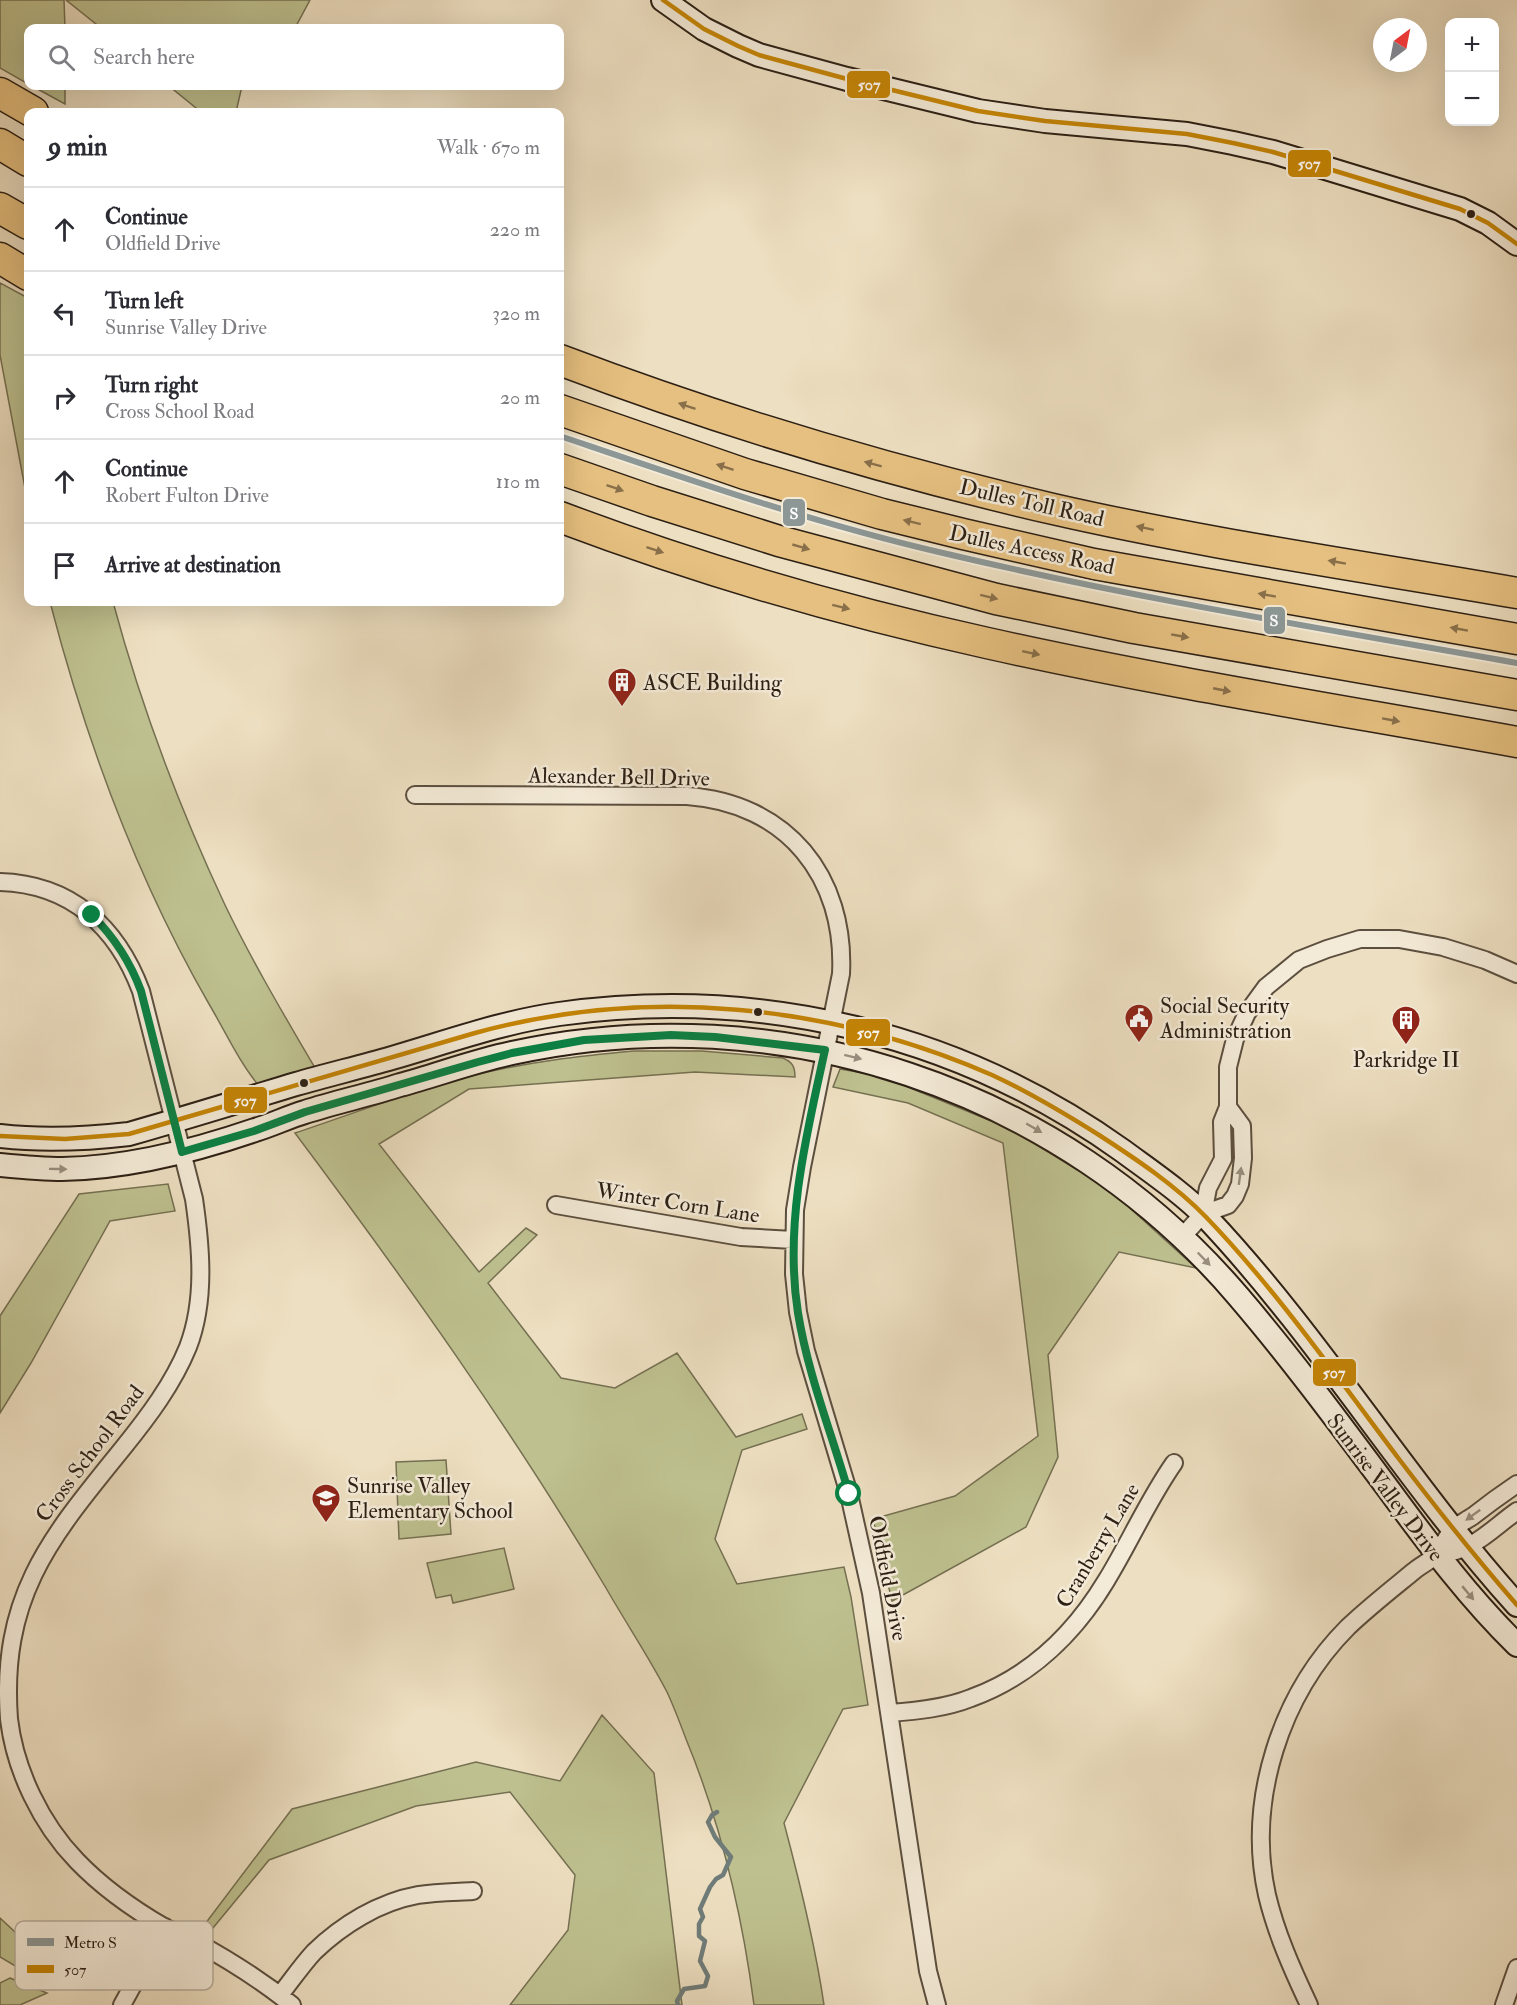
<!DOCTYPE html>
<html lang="en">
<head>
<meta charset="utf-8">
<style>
  :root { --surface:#fff; --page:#f2f2f3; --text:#2b2b33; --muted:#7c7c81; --line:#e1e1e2 }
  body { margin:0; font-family:"IM FELL Double Pica",serif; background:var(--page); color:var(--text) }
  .controls { position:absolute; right:18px; top:18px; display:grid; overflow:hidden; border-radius:12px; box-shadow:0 6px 24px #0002 }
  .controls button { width:54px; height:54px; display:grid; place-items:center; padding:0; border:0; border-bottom:2px solid var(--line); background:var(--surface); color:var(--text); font:30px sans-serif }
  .compass { position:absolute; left:1373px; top:18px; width:54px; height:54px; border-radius:50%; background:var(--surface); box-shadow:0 6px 24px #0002; rotate:32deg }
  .stop { position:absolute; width:18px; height:18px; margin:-14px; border:4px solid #0b8043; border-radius:50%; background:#fff }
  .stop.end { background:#0b8043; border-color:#fff; box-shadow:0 2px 6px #0008 }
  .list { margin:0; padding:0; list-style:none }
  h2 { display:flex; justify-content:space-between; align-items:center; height:78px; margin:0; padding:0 24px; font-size:26px }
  h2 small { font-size:20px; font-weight:400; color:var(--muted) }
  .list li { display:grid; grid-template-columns:39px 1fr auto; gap:18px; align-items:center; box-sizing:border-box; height:84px; padding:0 24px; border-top:2px solid var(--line) }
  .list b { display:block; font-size:22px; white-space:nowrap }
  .list p { margin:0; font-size:20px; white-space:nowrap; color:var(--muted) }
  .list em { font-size:20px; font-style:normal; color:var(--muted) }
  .icon { flex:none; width:33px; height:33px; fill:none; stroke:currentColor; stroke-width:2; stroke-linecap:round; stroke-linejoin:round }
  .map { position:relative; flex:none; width:1517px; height:2005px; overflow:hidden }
  .search { position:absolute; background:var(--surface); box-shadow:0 6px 24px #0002; left:24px; top:24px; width:540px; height:66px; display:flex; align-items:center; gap:15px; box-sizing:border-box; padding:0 21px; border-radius:12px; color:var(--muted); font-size:22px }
  .panel { position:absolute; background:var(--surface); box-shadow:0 6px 24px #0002; left:24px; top:108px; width:540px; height:498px; border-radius:12px }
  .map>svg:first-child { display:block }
</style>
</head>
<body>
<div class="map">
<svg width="1517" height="2005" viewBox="0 0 1517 2005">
  <rect width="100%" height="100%" fill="#eddfc1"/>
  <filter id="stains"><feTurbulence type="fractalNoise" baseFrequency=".00333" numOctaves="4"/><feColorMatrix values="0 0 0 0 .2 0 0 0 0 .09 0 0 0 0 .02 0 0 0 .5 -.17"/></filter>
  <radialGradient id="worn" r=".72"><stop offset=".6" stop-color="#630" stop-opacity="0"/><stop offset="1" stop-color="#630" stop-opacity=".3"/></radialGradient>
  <path fill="#bec08f" stroke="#757052" stroke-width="1.5" d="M 0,0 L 64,0 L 65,28 L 28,28 L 28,84 L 0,68 Z
    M 66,0 L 310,0 L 295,28 L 101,28 Z
    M 32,86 L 65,86 L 65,104 Z
    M 169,86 L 242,86 L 236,112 L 201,112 Z
    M 0,283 L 28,298 L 28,504 L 0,355 Z
    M 50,602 L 113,602 C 141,706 179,807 225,905 C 252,961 284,1015 315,1068 L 259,1086 C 239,1062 225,1031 209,1004 C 137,879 86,741 50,602 Z
    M 634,1051 L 702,1051 L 783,1058 C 792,1062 795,1066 795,1077 L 695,1072 L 469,1089 L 379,1144 L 479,1272 L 526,1228 L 537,1235 L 488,1283 L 561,1378 L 615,1388 L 677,1353 L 736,1437 L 802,1414 L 807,1429 L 742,1450 L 715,1539 L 737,1584 L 844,1567 L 851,1597 L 868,1705 L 843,1709 L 784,1823 C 800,1883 815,1943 824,2005 L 754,2005 C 742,1913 721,1824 686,1739 C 680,1723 674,1707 667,1692 C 649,1657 626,1623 606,1588 C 512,1430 405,1280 295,1133 C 355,1113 414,1090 475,1075 C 527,1062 580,1056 634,1051 Z
    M 840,1069 L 881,1076 L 1011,1129 L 1110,1190 L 1196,1268 L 1119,1252 L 1048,1355 L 1058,1457 L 1026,1527 L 892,1601 L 873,1519 L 955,1496 L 1038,1436 L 1003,1143 L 908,1103 L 833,1087 Z
    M 168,1184 L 175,1211 L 110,1221 L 31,1363 L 0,1413 L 0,1316 L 79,1194 Z
    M 446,1460 L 451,1534 L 399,1539 L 396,1462 Z
    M 504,1548 L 514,1589 L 453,1603 L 451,1595 L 436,1598 L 427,1563 Z
    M 602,1715 L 654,1773 L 682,2005 L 510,2005 L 568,1930 L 575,1875 L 510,1792 L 416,1806 L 269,1860 L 213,1928 L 202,1928 L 292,1809 L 476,1762 L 560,1781 Z
    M 0,1918 L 14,1931 L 46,1980 L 17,1967 L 0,1957 Z
    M 10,1978 L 47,1993 L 20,2005 L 0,2005 L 0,1983 Z"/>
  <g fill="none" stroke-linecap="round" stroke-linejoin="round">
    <path stroke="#6f7c79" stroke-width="4.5" d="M 678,2005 L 677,2001 L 684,1989 L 705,1986 L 708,1976 L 700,1961 L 705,1941 L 699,1936 L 699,1924 L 703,1917 L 700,1909 L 710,1887 L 716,1879 L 723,1875 L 731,1857 L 715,1837 L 708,1822 L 712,1815 L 717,1812"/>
    <g stroke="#5c4f3f" stroke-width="20">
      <path id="street" d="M 415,795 L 687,796 C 787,803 846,877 841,974 L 802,1167 L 795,1210 L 794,1274 L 798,1312 L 806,1351 L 849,1494 L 871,1593 L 928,1971 L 937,2005
        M 0,882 C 71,884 117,927 141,991 L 194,1199 C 201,1247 206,1300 188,1347 C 173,1384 148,1417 123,1448 C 51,1537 0,1595 9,1719 C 15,1770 41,1824 77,1861 C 102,1887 133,1909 164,1927 C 175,1932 186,1936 196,1942 C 229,1960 262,1981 292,2005
        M 556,1205 L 741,1237 L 793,1240
        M 1203,1214 L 1208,1188 L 1223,1159 L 1222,1122 L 1228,1107 L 1228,1067 L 1235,1039 L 1247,1013 L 1266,987 L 1299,960 L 1327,949 L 1360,939 L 1399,939 L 1443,947 L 1485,960 L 1517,974
        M 1182,1237 L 1203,1214 L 1228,1205 L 1235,1196 L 1240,1184 L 1243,1158 L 1242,1126 L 1228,1107
        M 1437,1554 C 1472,1553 1490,1530 1517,1511
        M 890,1713 C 917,1711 946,1708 971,1698 C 1029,1677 1074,1634 1106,1581 C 1130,1542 1148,1500 1174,1463
        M 280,1995 C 291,1981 302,1965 314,1952 C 342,1925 379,1902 418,1895 C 436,1892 455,1892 473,1891
        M 122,2005 L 165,1927
        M 1309,2005 C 1292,1969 1276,1933 1267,1895 C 1246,1800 1281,1694 1348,1627 C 1369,1607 1392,1589 1414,1571 C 1421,1565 1430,1561 1436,1555 C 1443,1547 1446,1536 1454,1528 C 1459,1524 1467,1520 1473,1516 C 1487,1505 1502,1494 1517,1484
        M 1504,2005 L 1517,1968"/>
    </g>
    <g stroke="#2c1f14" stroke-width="26">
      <path id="secondary" d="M 663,0 L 704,29 L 738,46 L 759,55 L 847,79 L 978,111 L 1045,121 L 1187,134 L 1233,143 L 1273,152 L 1460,209 L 1488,223 L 1517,244
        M 0,1136 C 44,1141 86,1139 129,1134 C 185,1118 240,1101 296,1084 C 328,1075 360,1067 392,1058 C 447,1042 502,1022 559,1014 C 760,986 958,1033 1123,1151 C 1150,1171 1184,1194 1207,1218 C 1321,1339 1406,1482 1517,1605
        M 0,1165 C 21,1167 42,1169 62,1169 C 127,1168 194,1151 255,1130 C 272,1125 288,1117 305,1112 C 336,1102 369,1095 400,1085 C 437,1075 474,1061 512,1053 C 779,994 1061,1088 1238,1296 C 1292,1359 1342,1427 1392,1494 C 1431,1547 1470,1599 1517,1645"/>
    </g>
    <g stroke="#2c1f14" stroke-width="33">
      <path id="highway" d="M 0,93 L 33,112
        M 0,144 L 28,161
        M 0,208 L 28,224
        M 0,258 L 28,275
        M 560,360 C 721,421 885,470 1053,509 C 1206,544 1362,566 1517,593
        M 560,410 L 745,474 L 882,514 L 963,534 L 1094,564 L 1517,639
        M 560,469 L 652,501 L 779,541 L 996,599 L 1134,628 L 1517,695
        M 560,517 C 698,569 842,611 987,643 C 1162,682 1340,710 1517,742"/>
    </g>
    <use href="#street" stroke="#f3ead7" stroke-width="16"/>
    <use href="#secondary" stroke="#f3ead7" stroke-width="22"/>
    <use href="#highway" stroke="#e6c080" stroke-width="30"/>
    <g stroke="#f3ead7" stroke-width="9">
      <path id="bus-1" d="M 663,0 L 704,29 L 738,46 L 759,55 L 847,79 L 978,111 L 1045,121 L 1187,134 L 1233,143 L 1273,152 L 1460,209 L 1488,223 L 1517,244
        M 0,1136 L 65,1139 L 129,1134 L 475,1033 C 646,986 830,1004 992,1075 C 1029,1092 1064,1113 1099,1135 C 1136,1159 1175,1185 1206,1217 C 1278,1292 1337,1377 1399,1459 C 1437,1509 1476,1558 1517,1605"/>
    </g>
    <use href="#bus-1" stroke="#c48405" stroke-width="4.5"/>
    <g stroke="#f3ead7" stroke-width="10">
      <path id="metro-1" d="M 560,436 C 687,479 813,523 943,553 C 1133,598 1325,629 1517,663"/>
    </g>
    <use href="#metro-1" stroke="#8c9796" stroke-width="6"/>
  </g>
  <defs><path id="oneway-solid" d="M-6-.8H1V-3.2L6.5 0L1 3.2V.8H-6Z" transform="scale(1.5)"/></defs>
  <g fill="#89704a">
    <use href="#oneway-solid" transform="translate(687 406) rotate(-161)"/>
    <use href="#oneway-solid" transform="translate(873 464) rotate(-165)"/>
    <use href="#oneway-solid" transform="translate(725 467) rotate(-162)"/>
    <use href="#oneway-solid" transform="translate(615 488) rotate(19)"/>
    <use href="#oneway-solid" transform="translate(912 522) rotate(-166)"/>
    <use href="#oneway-solid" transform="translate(1145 528) rotate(-168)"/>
    <use href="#oneway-solid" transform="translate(801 547) rotate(16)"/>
    <use href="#oneway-solid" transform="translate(655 550) rotate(18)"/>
    <use href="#oneway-solid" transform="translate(1337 562) rotate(-170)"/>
    <use href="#oneway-solid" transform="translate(1267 595) rotate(-170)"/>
    <use href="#oneway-solid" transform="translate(989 597) rotate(14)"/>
    <use href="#oneway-solid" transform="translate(841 607) rotate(14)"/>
    <use href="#oneway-solid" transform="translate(1459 629) rotate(-170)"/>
    <use href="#oneway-solid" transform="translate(1180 636) rotate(10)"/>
    <use href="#oneway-solid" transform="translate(1031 653) rotate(12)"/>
    <use href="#oneway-solid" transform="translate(1222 690) rotate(11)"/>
    <use href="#oneway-solid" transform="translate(1391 720) rotate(10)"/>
  </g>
  <g fill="#998f7f">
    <use href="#oneway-solid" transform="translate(853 1057) rotate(14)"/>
    <use href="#oneway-solid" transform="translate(1034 1128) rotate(30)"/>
    <use href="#oneway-solid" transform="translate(58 1169) rotate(1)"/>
    <use href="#oneway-solid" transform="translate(1240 1176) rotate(-82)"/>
    <use href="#oneway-solid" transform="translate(1204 1259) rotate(46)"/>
    <use href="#oneway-solid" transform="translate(1473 1515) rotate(144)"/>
    <use href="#oneway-solid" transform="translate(1468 1593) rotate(50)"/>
  </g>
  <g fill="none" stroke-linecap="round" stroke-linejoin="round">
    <path stroke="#0b8043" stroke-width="8" d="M 92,915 C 115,938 130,961 141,991 L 182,1152 L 254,1131 L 305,1112 L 478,1062 L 512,1053 L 584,1040 L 671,1035 L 715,1037 L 825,1050 C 806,1136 784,1225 798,1313 C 808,1375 832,1434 849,1494"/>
  </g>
  <defs>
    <g id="building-pin" transform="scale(1.5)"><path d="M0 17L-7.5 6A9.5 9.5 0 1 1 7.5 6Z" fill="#8f2418" stroke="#f3ead7"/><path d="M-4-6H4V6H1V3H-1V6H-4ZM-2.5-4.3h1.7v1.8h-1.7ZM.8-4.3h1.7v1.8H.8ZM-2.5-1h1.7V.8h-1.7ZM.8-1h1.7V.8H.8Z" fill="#fff"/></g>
    <g id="civic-pin" transform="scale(1.5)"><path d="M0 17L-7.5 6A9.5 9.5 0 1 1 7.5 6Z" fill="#8f2418" stroke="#f3ead7"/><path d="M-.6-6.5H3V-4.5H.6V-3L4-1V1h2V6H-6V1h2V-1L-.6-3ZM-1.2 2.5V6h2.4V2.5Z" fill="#fff"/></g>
    <g id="school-pin" transform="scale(1.5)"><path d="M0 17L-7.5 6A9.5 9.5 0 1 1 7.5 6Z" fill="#8f2418" stroke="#f3ead7"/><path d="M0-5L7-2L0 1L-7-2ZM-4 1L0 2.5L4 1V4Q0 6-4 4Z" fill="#fff"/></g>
  </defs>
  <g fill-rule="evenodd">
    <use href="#building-pin" x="622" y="682"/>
    <use href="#civic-pin" x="1139" y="1018"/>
    <use href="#building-pin" x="1406" y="1020"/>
    <use href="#school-pin" x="326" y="1498"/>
  </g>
  <g fill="#2c1f14" stroke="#f3ead7" stroke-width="2">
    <circle cx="1471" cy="214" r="5"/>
    <circle cx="758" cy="1012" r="5"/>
    <circle cx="304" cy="1083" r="5"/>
  </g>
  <g text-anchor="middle" stroke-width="5" stroke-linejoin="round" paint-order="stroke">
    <g font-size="22" fill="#2c1f14" stroke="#f3ead7">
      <text transform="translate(1032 502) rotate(13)" y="8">Dulles Toll Road</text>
      <text transform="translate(1032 549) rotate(12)" y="8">Dulles Access Road</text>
      <text transform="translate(619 776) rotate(1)" y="8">Alexander Bell Drive</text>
      <text transform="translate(678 1202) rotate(9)" y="8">Winter Corn Lane</text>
      <text transform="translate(89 1453) rotate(-53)" y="8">Cross School Road</text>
      <text transform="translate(1386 1487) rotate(53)" y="8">Sunrise Valley Drive</text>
      <text transform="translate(1097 1545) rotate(-59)" y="8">Cranberry Lane</text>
      <text transform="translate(889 1578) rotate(79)" y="8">Oldfield Drive</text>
    </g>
    <g font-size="22" fill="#2c1f14" stroke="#f3ead7" text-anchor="start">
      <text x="643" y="690">ASCE Building</text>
      <text x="1160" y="1013">Social Security<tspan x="1160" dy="25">Administration</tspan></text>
      <text x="1406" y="1067" text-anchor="middle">Parkridge II</text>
      <text x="347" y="1493">Sunrise Valley<tspan x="347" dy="25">Elementary School</tspan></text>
    </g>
  </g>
  <rect x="15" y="1921" width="198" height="69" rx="9" fill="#f3ead7" stroke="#b7ad9c" stroke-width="1.5"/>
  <rect x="27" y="1938" width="27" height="8" fill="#8c9796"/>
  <rect x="27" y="1965" width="27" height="8" fill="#c48405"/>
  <g font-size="16" fill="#2c1f14">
    <text x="64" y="1948">Metro S</text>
    <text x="64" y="1975">507</text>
  </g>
  <g stroke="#f3ead7" stroke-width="2">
    <rect x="846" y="70" width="45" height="29" rx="6" fill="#c48405"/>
    <rect x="1287" y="149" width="45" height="29" rx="6" fill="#c48405"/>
    <rect x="782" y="498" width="24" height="29" rx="6" fill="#8c9796"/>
    <rect x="1263" y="606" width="23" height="29" rx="6" fill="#8c9796"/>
    <rect x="845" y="1018" width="46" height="29" rx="6" fill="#c48405"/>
    <rect x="223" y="1086" width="45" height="28" rx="6" fill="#c48405"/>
    <rect x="1312" y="1358" width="45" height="29" rx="6" fill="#c48405"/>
  </g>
  <g font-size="16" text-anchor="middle" font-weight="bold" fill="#fff">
    <text x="869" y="90">507</text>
    <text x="1309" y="169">507</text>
    <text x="794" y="519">S</text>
    <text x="1274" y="626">S</text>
    <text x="868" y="1038">507</text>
    <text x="245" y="1106">507</text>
    <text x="1334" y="1378">507</text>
  </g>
  <rect width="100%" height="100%" filter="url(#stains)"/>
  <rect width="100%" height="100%" fill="url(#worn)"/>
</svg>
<div class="controls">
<button>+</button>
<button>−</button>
</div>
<svg class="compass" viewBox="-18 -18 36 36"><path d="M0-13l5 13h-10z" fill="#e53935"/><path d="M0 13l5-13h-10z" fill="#7c7c81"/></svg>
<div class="stop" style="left:849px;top:1494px"></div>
<div class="stop end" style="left:92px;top:915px"></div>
<div class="search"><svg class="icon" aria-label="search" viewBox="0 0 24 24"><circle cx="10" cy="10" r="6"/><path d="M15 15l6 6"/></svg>Search here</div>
<section class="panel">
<h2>9 min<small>Walk · 670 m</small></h2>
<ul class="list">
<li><svg class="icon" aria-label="ahead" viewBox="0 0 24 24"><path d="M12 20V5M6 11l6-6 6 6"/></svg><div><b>Continue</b><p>Oldfield Drive</p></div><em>220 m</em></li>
<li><svg class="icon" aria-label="left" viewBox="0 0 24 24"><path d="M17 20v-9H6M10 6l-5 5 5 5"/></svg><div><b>Turn left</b><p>Sunrise Valley Drive</p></div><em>320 m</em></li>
<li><svg class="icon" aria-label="right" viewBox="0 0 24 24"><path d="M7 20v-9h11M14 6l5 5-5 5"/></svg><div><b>Turn right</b><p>Cross School Road</p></div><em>20 m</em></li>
<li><svg class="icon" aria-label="ahead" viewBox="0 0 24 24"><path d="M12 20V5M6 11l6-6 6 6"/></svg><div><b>Continue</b><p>Robert Fulton Drive</p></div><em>110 m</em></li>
<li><svg class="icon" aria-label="arrive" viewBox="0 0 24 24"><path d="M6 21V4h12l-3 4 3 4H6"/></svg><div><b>Arrive at destination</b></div></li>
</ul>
</section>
</div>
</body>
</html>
